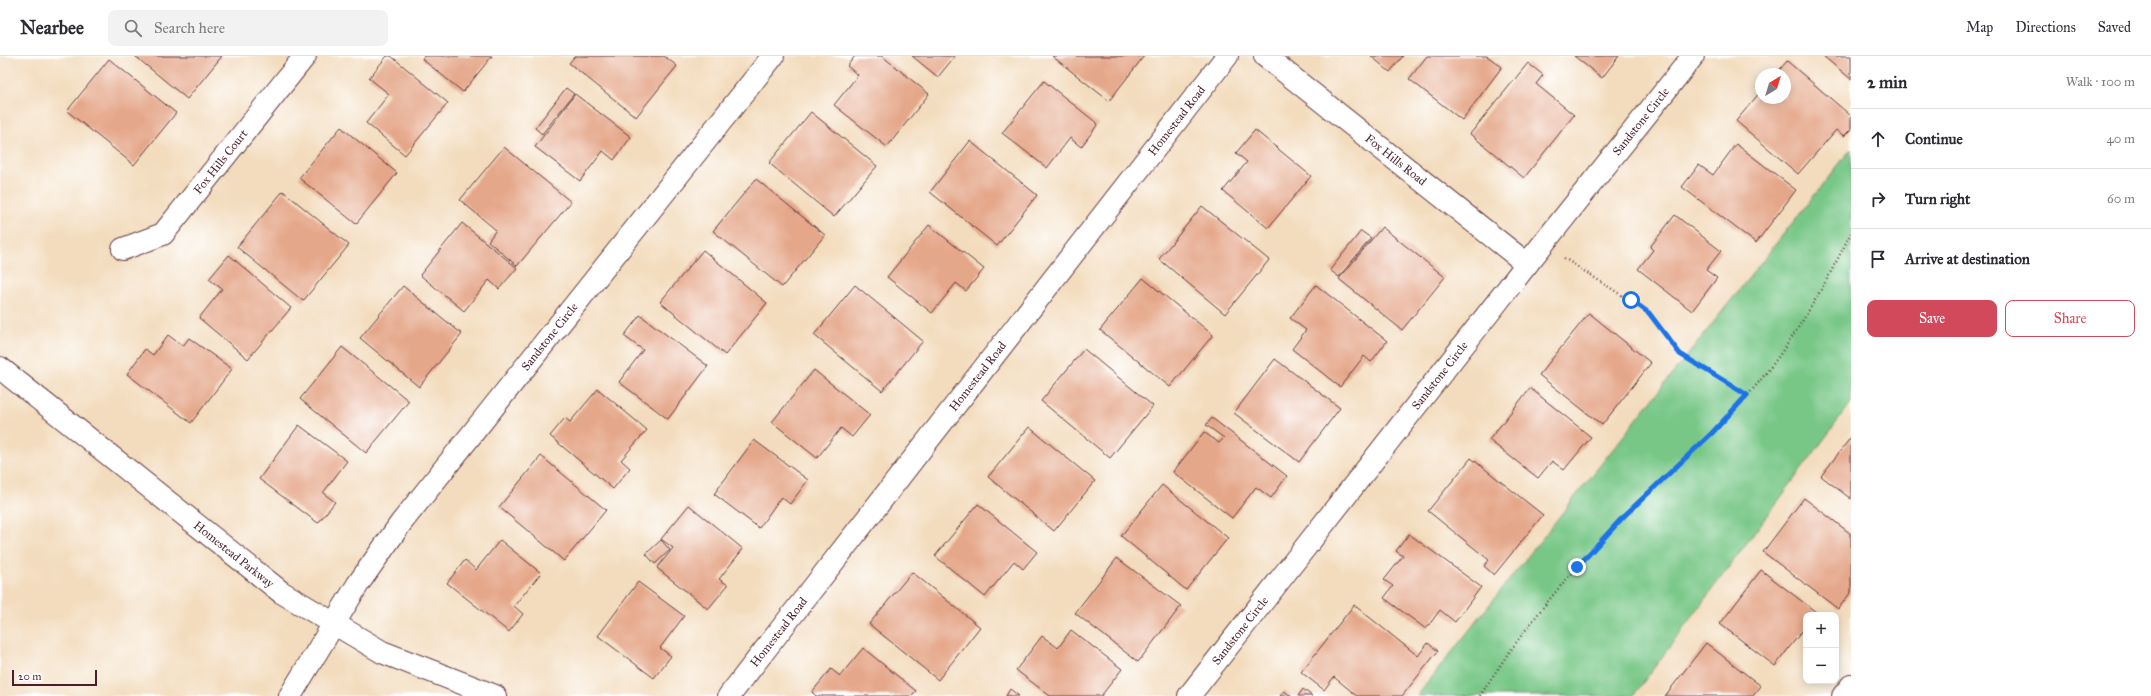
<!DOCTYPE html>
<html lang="en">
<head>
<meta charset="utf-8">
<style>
  :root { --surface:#fff; --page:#f2f2f3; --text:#2b2b33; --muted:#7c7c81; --line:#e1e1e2; --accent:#d1495b }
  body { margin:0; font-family:"IM FELL Great Primer",serif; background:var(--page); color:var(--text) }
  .controls { position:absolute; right:12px; bottom:12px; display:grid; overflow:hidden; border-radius:8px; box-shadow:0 2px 10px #0003 }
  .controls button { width:36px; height:36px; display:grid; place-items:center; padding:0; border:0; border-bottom:1px solid var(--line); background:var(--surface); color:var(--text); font:20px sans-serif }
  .compass { position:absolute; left:1755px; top:12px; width:36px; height:36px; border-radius:50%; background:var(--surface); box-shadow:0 2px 10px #0003; rotate:38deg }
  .scale { position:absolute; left:12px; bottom:10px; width:85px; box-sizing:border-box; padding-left:4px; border:2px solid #4a1f2b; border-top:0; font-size:11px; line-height:14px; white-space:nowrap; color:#4a1f2b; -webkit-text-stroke:3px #fff; paint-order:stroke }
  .stop { position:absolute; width:12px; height:12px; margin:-9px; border:3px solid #1a73e8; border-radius:50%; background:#fff }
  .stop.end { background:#1a73e8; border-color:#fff; box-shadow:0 1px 4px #0008 }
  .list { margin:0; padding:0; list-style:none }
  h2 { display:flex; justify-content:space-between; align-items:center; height:52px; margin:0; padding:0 16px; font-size:17px }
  h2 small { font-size:13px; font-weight:400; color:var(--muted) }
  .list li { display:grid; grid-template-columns:26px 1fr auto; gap:12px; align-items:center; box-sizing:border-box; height:60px; padding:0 16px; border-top:1px solid var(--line) }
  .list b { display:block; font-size:15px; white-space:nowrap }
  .list em { font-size:13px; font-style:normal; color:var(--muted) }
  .actions { display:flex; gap:8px; padding:12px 16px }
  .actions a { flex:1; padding:9px 0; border:1px solid var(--accent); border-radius:8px; text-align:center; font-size:14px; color:var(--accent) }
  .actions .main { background:var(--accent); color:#fff }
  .icon { flex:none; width:22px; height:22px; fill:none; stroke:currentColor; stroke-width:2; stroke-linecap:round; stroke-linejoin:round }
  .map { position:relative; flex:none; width:1851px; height:640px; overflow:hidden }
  header { display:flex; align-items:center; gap:24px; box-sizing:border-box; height:56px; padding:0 20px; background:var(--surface); border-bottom:1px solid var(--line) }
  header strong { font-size:19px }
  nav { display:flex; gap:22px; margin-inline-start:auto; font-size:14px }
  .search { width:280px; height:36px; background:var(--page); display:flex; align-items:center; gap:10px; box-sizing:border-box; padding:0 14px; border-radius:8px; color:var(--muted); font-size:15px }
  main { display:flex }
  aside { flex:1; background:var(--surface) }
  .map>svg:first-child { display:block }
</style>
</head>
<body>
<header>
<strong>Nearbee</strong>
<div class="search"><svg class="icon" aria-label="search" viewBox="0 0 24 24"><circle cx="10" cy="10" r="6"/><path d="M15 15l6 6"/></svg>Search here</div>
<nav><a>Map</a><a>Directions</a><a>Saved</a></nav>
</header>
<main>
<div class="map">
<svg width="1851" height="640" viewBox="0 0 1851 640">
  <rect width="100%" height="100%" fill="#fff"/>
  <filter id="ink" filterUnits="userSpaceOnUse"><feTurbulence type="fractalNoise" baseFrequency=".025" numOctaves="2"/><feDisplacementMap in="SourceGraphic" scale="8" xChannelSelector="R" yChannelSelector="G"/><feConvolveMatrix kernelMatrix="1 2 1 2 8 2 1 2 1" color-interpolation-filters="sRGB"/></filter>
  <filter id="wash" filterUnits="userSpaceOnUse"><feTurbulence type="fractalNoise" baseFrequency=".012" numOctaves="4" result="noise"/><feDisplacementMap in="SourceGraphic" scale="16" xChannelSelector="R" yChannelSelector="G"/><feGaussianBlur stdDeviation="0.9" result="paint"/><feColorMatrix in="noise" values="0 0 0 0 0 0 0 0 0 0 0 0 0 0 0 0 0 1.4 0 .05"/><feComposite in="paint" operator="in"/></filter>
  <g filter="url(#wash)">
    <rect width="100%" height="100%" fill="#f3dcbd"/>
    <path fill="#78c787" stroke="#617359" d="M 1851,93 L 1851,347 L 1633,640 L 1417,640 Z"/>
    <g id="blocks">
      <path fill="#e5a78a" d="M 135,0 L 222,0 L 187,43 Z
        M 387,0 L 391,0 L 448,47 L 405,99 L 366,67 L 389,38 L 369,22 Z
        M 424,0 L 492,0 L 463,36 L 422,3 Z
        M 575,0 L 664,0 L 677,10 L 636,61 L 569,7 Z
        M 855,0 L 882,0 L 929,38 L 887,91 L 834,49 L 858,19 L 847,10 Z
        M 912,0 L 955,0 L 938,21 Z
        M 1052,0 L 1144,0 L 1109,45 Z
        M 1371,0 L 1403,0 L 1390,16 Z
        M 1427,0 L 1487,0 L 1502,11 L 1462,64 L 1409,23 Z
        M 1574,0 L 1619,0 L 1602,22 Z
        M 1823,0 L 1851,0 L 1851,23 Z
        M 109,3 L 176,57 L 134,109 L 67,55 Z
        M 1787,5 L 1851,60 L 1851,73 L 1844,80 L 1836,74 L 1798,118 L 1736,65 L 1761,35 L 1761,42 L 1785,42 L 1785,18 L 1776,18 Z
        M 1528,7 L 1543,19 L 1536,28 L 1574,59 L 1524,122 L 1470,78 Z
        M 1044,25 L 1098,68 L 1081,91 L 1070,82 L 1047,112 L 1002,77 Z
        M 566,32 L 574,38 L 542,78 L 535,72 Z
        M 575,38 L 631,81 L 614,104 L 603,95 L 580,125 L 535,91 Z
        M 811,56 L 877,110 L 834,161 L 769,107 Z
        M 341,71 L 397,117 L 356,168 L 299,122 Z
        M 1255,74 L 1311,120 L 1268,172 L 1223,135 L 1247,106 L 1236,97 Z
        M 970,85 L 1037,139 L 997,190 L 930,136 Z
        M 1736,88 L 1796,134 L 1756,187 L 1682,131 L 1699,109 L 1713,119 Z
        M 504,91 L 571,146 L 517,210 L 488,185 L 496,174 L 460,144 Z
        M 756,123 L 825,179 L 782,231 L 713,175 Z
        M 283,135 L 349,189 L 303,245 L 237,191 Z
        M 1202,150 L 1269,204 L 1225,258 L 1159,203 Z
        M 1675,159 L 1721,195 L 1706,214 L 1717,222 L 1692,255 L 1638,213 L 1653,194 L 1650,191 Z
        M 462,167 L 517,212 L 499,233 L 489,224 L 464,255 L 420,219 Z
        M 929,169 L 984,213 L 966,235 L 956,227 L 932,257 L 887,221 Z
        M 1382,171 L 1445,221 L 1402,274 L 1339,223 Z
        M 1361,175 L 1371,182 L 1339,221 L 1330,214 Z
        M 703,194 L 767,247 L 725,299 L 660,246 Z
        M 229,199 L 291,252 L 248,303 L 199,262 L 222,233 L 209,223 Z
        M 1143,222 L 1213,279 L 1170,331 L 1100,274 Z
        M 855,229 L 923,285 L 882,335 L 814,279 Z
        M 1316,229 L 1387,285 L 1371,306 L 1364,300 L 1340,331 L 1292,293 L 1306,274 L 1290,262 Z
        M 403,230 L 462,278 L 419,331 L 360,282 Z
        M 1589,257 L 1651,307 L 1602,369 L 1539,319 Z
        M 640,259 L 708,310 L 668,363 L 619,326 L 643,294 L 624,280 Z
        M 168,279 L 183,290 L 189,282 L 232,313 L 191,367 L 127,318 L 145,293 L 153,299 Z
        M 342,291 L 409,345 L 366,397 L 300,343 Z
        M 1084,293 L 1153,350 L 1110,402 L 1041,345 Z
        M 1275,303 L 1340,352 L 1299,406 L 1234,357 Z
        M 814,314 L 870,359 L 852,381 L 841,372 L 817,402 L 772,366 Z
        M 1530,332 L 1591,381 L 1564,414 L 1552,405 L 1538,422 L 1489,384 Z
        M 598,333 L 647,374 L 621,404 L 630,412 L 613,433 L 550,380 L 565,362 L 570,366 Z
        M 1212,362 L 1287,420 L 1271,442 L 1256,431 L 1232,462 L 1173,416 L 1204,376 L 1219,387 L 1224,382 L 1206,369 Z
        M 299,369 L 347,405 L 323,437 L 335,446 L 318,467 L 259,423 Z
        M 1029,371 L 1095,425 L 1054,475 L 988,421 Z
        M 1851,381 L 1851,443 L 1821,420 Z
        M 754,384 L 808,424 L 790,448 L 781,441 L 759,472 L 714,438 Z
        M 541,400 L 606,454 L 564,505 L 499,451 Z
        M 1471,402 L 1543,459 L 1494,519 L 1484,510 L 1489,504 L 1428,455 Z
        M 1162,429 L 1228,482 L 1186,534 L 1121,480 Z
        M 1804,442 L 1851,478 L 1851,536 L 1838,553 L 1763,496 Z
        M 978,448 L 1037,496 L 1023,513 L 1014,505 L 985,541 L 935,500 Z
        M 689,449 L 743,493 L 719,523 L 728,529 L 708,553 L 657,512 L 673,492 L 661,483 Z
        M 1409,478 L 1481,531 L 1455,566 L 1440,554 L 1426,573 L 1384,542 L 1393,530 L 1384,524 L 1403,500 L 1396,495 Z
        M 500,484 L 541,517 L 514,550 L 523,558 L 509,576 L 447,527 L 465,504 L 476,514 Z
        M 661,484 L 670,494 L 655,508 L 646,498 Z
        M 1117,502 L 1181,550 L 1138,606 L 1075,557 Z
        M 1761,514 L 1816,556 L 1814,559 L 1806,559 L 1806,570 L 1775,610 L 1720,568 Z
        M 912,516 L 980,571 L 938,624 L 869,568 Z
        M 638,526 L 684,560 L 660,592 L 671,600 L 654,622 L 598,580 Z
        M 1354,549 L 1418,600 L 1428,587 L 1438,595 L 1402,640 L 1357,640 L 1334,621 L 1324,634 L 1301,616 Z
        M 1071,574 L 1122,613 L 1101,640 L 1050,640 L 1016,614 L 1042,580 L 1058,592 Z
        M 1706,587 L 1761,630 L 1753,640 L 1665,640 Z
        M 863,592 L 916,635 L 911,640 L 816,640 L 812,636 L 831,613 L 840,620 Z
        M 1010,633 L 1019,640 L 1006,640 Z
        M 1303,633 L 1312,640 L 1298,640 Z
        M 1284,635 L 1291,640 L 1280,640 Z"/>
    </g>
  </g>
  <g filter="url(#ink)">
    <use href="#blocks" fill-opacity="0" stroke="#633b41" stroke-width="1"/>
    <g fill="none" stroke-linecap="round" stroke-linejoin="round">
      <g stroke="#633b41" stroke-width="24">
        <g id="minor">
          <path id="s1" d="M 1265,0 L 1527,208"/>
          <path id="s2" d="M 123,193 L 163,178 L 305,0"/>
          <path id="s3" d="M 0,312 L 281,536 L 382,596 L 495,640"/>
          <path id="s4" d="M 290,640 L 358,528 L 401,467 L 773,0"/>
          <path id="s5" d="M 729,640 L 1227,0"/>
          <path id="s6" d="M 1189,640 L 1527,208 L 1693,0"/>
          <path d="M 1843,640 L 1851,630"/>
        </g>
      </g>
      <path stroke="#633b41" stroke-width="2.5" stroke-dasharray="1 3" stroke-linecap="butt" d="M 1564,202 L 1649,257 L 1680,298 L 1747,339
        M 1480,640 C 1521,575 1570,515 1624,461 C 1664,419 1709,383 1747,340 C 1790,291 1822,235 1851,177"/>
      <use href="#minor" stroke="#fff" stroke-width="22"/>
    </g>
  </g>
  <g fill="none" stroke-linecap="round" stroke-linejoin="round" filter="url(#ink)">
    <path stroke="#1a73e8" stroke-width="5" d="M 1577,511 L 1624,460 L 1712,377 L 1747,339 L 1680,298 L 1649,257 L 1631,244"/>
  </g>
  <g text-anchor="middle" stroke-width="3.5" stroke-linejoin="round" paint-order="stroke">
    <g font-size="12" fill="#4a1f2b" stroke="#fff">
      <text dy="4" stroke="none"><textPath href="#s5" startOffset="729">Homestead Road</textPath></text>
      <text dy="4" stroke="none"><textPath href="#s6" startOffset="731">Sandstone Circle</textPath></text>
      <text dy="4" stroke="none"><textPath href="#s1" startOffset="167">Fox Hills Road</textPath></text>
      <text dy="4" stroke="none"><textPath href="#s2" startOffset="135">Fox Hills Court</textPath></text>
      <text dy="4" stroke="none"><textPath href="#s4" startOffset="444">Sandstone Circle</textPath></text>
      <text dy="4" stroke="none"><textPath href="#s6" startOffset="407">Sandstone Circle</textPath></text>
      <text dy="4" stroke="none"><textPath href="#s5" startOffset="405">Homestead Road</textPath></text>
      <text dy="4" stroke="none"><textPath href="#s3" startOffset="299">Homestead Parkway</textPath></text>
      <text dy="4" stroke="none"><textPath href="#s6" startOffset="83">Sandstone Circle</textPath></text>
      <text dy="4" stroke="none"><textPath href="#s5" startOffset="81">Homestead Road</textPath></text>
    </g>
  </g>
</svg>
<div class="controls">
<button>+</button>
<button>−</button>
</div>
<svg class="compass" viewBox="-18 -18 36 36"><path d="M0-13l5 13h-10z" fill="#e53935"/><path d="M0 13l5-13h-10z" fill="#7c7c81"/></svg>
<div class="scale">20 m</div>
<div class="stop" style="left:1631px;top:244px"></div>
<div class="stop end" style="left:1577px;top:511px"></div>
</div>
<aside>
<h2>2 min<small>Walk · 100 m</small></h2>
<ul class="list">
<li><svg class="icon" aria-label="ahead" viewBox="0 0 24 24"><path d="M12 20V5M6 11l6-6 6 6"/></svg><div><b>Continue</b></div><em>40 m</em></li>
<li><svg class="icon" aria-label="right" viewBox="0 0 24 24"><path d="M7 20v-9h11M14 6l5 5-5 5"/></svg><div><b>Turn right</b></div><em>60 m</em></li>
<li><svg class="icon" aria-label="arrive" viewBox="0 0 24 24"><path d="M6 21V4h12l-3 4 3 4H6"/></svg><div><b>Arrive at destination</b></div></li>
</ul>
<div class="actions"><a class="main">Save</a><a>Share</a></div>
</aside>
</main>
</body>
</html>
